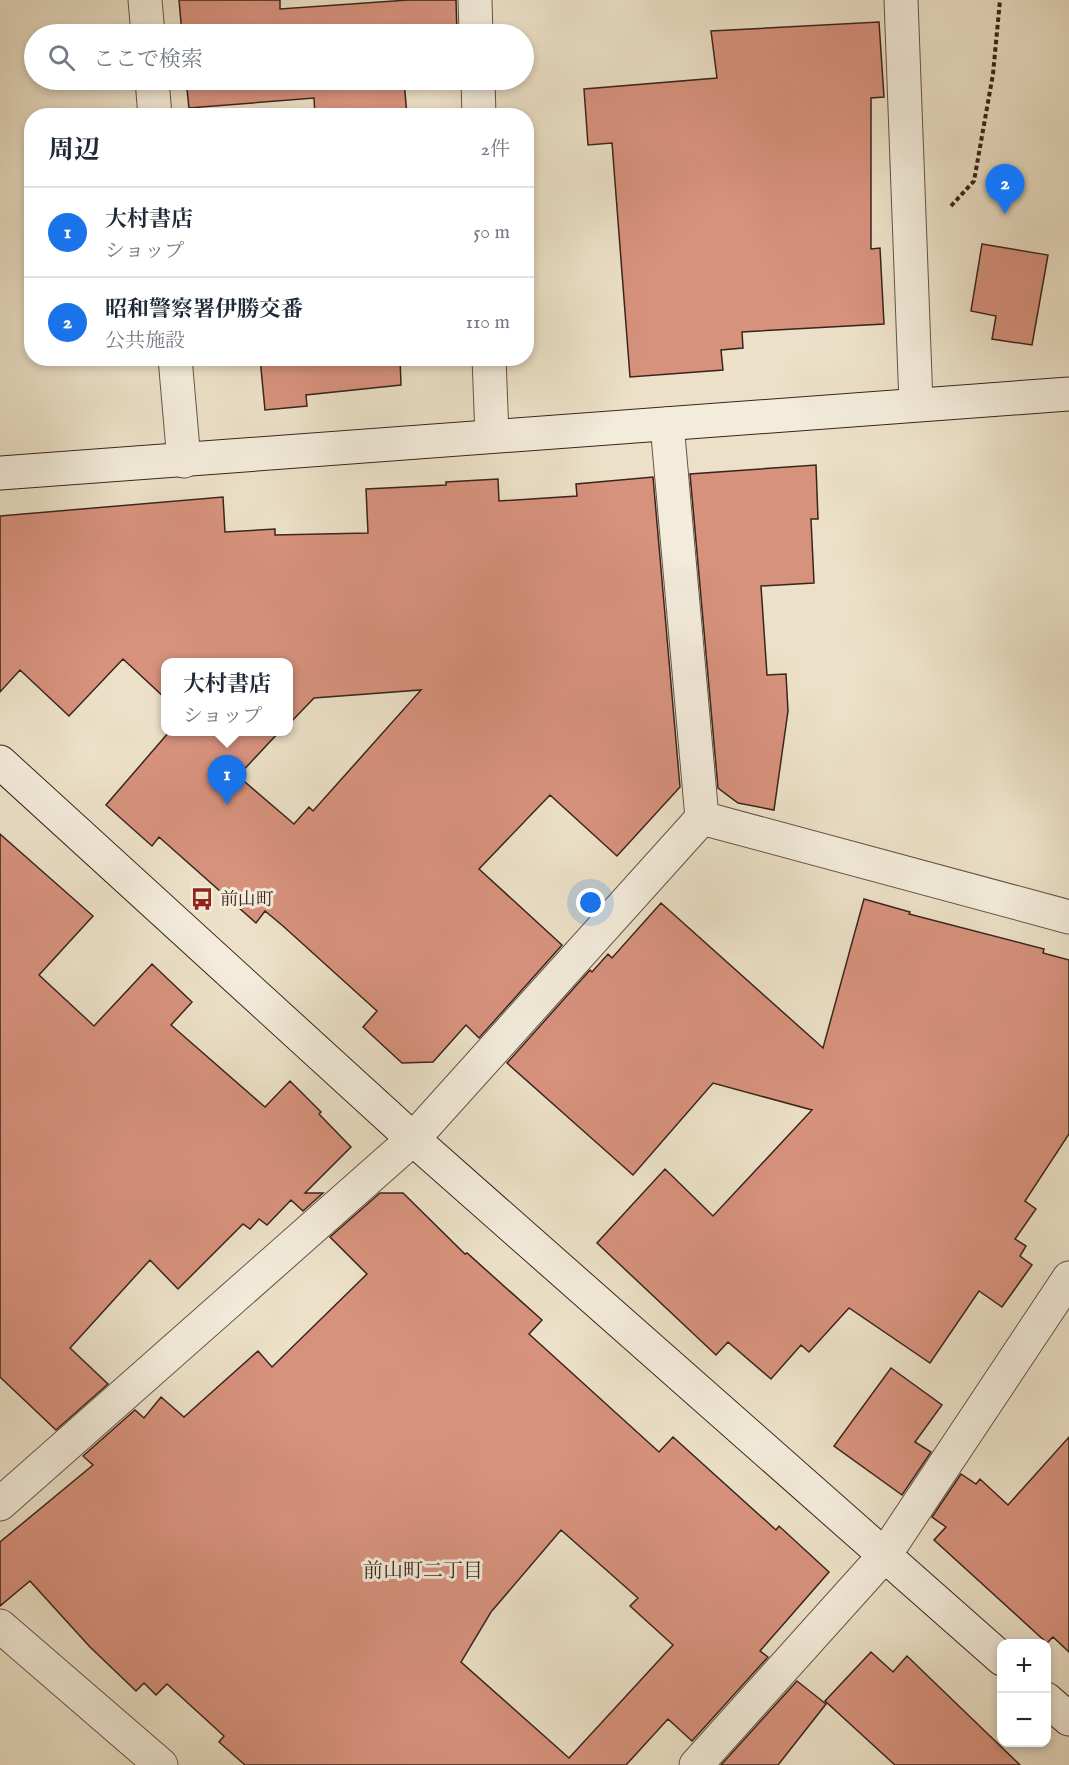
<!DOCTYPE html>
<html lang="ja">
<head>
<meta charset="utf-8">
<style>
  :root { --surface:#fff; --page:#f2f2f3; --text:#1f2937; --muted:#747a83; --line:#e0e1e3; --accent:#1a73e8 }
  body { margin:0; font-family:"IM FELL English","Noto Serif JP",serif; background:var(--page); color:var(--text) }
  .controls { position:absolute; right:18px; bottom:18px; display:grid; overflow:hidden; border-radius:12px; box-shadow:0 3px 9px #0003 }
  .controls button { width:54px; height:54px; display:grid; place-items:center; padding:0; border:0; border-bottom:2px solid var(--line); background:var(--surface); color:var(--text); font:30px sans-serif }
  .you { position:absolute; left:591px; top:903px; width:21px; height:21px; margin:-15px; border:4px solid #fff; border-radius:50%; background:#1a73e8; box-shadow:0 0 0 9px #1a73e833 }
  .badge { display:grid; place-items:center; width:39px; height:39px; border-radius:50%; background:var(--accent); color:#fff; font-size:20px; font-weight:700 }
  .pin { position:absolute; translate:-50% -50px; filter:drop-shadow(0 2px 3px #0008) }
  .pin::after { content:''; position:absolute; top:32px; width:21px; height:18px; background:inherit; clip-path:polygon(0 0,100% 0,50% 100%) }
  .popup { position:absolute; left:161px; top:658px; width:132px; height:78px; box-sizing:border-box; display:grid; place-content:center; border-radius:12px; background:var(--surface); filter:drop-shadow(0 2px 4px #0005); font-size:20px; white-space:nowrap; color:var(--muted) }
  .popup b { font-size:22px; color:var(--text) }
  .popup::after { content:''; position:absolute; left:50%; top:100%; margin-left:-12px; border:12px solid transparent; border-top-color:var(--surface) }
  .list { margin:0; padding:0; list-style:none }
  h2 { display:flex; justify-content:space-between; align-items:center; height:78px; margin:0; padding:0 24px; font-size:26px }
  h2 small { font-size:20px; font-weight:400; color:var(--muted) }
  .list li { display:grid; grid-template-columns:39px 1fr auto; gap:18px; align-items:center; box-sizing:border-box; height:90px; padding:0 24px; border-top:2px solid var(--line) }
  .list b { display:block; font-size:22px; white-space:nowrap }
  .list p { margin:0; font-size:20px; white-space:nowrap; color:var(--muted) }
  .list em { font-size:20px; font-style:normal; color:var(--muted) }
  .icon { flex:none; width:33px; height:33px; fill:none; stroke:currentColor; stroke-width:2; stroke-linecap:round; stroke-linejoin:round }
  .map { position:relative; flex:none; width:1069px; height:1765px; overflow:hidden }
  .search { position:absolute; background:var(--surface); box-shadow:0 3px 9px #0003; left:24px; top:24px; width:510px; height:66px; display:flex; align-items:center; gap:15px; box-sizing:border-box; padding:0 21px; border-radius:33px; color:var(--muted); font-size:22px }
  .panel { position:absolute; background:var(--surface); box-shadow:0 3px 9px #0003; left:24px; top:108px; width:510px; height:258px; border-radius:24px }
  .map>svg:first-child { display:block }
</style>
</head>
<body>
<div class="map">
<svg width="1069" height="1765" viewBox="0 0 1069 1765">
  <rect width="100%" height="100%" fill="#ece1c8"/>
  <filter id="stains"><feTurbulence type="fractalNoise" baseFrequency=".00333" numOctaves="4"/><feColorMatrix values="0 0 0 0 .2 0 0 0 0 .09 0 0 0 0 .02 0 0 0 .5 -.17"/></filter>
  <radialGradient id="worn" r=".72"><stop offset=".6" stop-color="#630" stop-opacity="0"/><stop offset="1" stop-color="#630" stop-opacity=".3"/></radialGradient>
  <path fill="#d7927d" stroke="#3a241c" stroke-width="1.5" fill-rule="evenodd" d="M 179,0 L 280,0 L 280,9 L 408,0 L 456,0 L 457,34 L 182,34 Z
    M 879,22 L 884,97 L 871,98 L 871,249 L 880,248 L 884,324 L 742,332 L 743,348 L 721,350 L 723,370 L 630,377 L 612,143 L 588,145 L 584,89 L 717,78 L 711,31 Z
    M 186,80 L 404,80 L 407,116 L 315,116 L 314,98 L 189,108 Z
    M 982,244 L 1048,255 L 1032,345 L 992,339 L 996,316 L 971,311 Z
    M 260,358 L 400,358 L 401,385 L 306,395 L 307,406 L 265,410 Z
    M 816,465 L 818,519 L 811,519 L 814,583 L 761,586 L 767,675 L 786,674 L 788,711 L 774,810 L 738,803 L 718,788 L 690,474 Z
    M 653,477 L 680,787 L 617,856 L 550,795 L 479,869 L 562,945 L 479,1038 L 466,1025 L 433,1062 L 402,1063 L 363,1027 L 377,1011 L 283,926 L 265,911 L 256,923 L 159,837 L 152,846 L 106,805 L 169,732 L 279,732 L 238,776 L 294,824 L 309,807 L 313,811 L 421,690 L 314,698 L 291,722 L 288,721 L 288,663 L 165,663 L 165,698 L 123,659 L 69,716 L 20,670 L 0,692 L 0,516 L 223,497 L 225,532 L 275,529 L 275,535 L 368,533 L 366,489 L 446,485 L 446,482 L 498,479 L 499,501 L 577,496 L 576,484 Z
    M 0,834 L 93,916 L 39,975 L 94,1026 L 152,964 L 192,1002 L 171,1025 L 265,1107 L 290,1081 L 321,1112 L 319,1114 L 351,1147 L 305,1193 L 323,1193 L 303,1211 L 291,1200 L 267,1225 L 259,1219 L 250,1229 L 243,1224 L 178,1289 L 150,1260 L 70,1348 L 108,1384 L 56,1430 L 0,1377 Z
    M 864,899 L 910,912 L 909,914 L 1044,949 L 1043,953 L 1069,960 L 1069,1134 L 1025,1201 L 1036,1209 L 1015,1239 L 1026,1246 L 1020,1256 L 1032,1265 L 1002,1307 L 979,1291 L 930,1363 L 849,1308 L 809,1352 L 801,1345 L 771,1379 L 728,1342 L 716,1355 L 597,1243 L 665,1169 L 713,1216 L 812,1110 L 713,1083 L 633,1175 L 507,1063 L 590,970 L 592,972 L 608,954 L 612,958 L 661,903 L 823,1048 Z
    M 380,1193 L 403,1193 L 465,1254 L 467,1253 L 542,1320 L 529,1334 L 659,1452 L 673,1437 L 776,1530 L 779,1526 L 829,1572 L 760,1651 L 768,1657 L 692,1741 L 668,1719 L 626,1765 L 245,1765 L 219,1742 L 224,1736 L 167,1684 L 156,1695 L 144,1683 L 136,1691 L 90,1647 L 30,1581 L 0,1606 L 0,1542 L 93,1465 L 83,1456 L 135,1410 L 144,1418 L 161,1397 L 184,1417 L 258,1351 L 272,1367 L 367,1274 L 330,1237 ZM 561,1530 L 638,1598 L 630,1606 L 673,1645 L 569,1758 L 461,1662 L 491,1612 Z
    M 891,1368 L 942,1405 L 915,1442 L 931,1452 L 902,1495 L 834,1446 Z
    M 1069,1437 L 1069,1652 L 1053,1637 L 1047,1643 L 934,1540 L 946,1527 L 932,1517 L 961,1474 L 976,1484 L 980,1479 L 1008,1505 Z
    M 871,1652 L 893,1672 L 907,1656 L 1020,1765 L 895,1765 L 825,1701 Z
    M 797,1681 L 826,1704 L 778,1765 L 721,1765 Z"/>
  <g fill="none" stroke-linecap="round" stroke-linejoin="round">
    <g stroke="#665347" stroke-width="35">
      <path id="street" d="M 145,0 L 148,34
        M 475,0 L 476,34
        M 901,0 L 916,404
        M 152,80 L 155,116
        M 478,80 L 479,116
        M 175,358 L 184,461
        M 489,358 L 492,436
        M 702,818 L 1069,917
        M 0,1504 L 413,1139 L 702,818 L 667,424
        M 0,1626 L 161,1765
        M 696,1765 L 884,1556 L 1069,1278"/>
    </g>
    <g stroke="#3a241c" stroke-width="35">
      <path id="secondary" d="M 0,473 L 1069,394
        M 0,762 L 413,1139 L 1002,1659
        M 1046,1699 L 1069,1719"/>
    </g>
    <path stroke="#3a241c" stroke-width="4" stroke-dasharray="4.5 3" stroke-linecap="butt" d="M 951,206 L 974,181 L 993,74 L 1000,0"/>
    <use href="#street" stroke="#f3ecdb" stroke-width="33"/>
    <use href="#secondary" stroke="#f3ecdb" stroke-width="33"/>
  </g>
  <defs>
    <g id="bus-bare" transform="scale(1.8)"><path d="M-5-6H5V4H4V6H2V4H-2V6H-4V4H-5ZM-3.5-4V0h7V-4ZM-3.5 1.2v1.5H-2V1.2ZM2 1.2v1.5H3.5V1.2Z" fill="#8f2418" stroke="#f3ecdb" stroke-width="2.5" paint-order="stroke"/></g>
  </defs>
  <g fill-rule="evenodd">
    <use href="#bus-bare" x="202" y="899"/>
  </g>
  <g text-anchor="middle" stroke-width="6" stroke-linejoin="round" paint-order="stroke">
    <g font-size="18" fill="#3a241c" stroke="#f3ecdb" text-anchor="start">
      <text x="220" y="905">前山町</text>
    </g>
    <g font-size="20" fill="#3a241c" stroke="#f3ecdb">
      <text x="423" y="1577">前山町二丁目</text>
    </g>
  </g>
  <rect width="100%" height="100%" filter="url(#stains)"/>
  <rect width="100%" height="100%" fill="url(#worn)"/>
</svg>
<div class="controls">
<button>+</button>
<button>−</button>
</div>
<div class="you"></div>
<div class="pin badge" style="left:227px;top:805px">1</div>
<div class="popup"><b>大村書店</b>ショップ</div>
<div class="pin badge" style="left:1005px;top:214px">2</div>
<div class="search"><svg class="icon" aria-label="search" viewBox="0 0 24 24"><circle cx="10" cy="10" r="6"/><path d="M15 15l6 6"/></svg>ここで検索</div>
<section class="panel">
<h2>周辺<small>2件</small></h2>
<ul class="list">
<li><span class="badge">1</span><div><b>大村書店</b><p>ショップ</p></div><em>50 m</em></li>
<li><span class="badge">2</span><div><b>昭和警察署伊勝交番</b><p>公共施設</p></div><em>110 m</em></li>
</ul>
</section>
</div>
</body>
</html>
